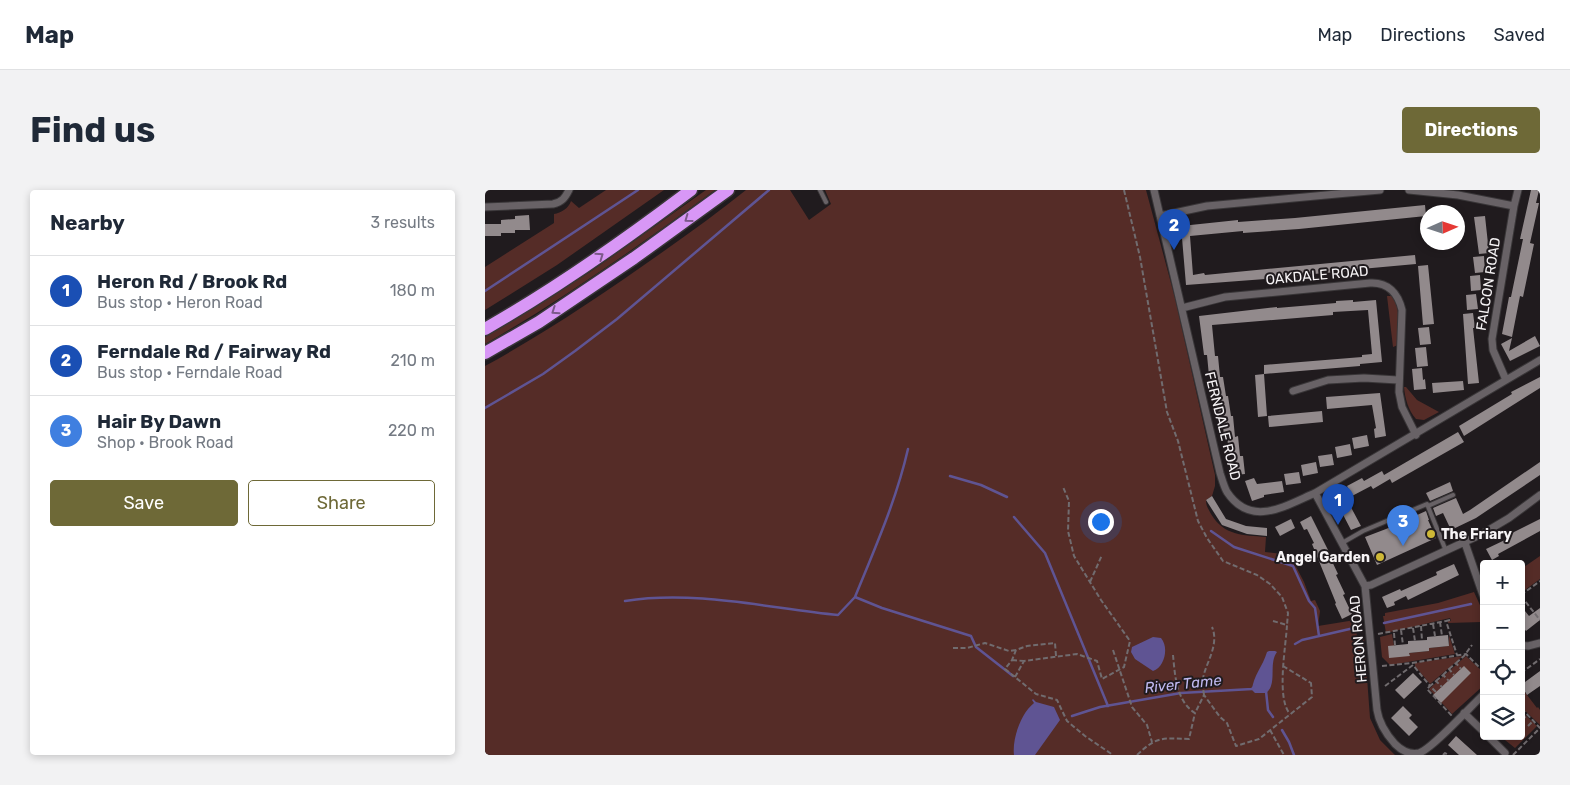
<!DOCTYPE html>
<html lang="en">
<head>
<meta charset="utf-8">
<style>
  :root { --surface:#fff; --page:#f2f2f3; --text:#1f2937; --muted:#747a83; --line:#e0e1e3; --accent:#6e6937 }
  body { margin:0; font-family:Rubik,sans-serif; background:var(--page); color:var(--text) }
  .controls { position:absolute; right:15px; bottom:15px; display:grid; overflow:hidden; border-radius:5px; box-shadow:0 2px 8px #0003 }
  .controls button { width:45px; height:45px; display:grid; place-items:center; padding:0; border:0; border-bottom:1px solid var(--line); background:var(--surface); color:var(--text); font:25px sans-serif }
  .compass { position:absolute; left:935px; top:15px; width:45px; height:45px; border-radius:50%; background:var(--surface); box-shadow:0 2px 8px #0003; rotate:87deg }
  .you { position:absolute; left:615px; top:331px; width:18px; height:18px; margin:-12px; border:4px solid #fff; border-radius:50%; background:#1a73e8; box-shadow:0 0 0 8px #1a73e833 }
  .badge { display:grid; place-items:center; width:32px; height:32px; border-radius:50%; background:var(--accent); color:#fff; font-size:16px; font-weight:700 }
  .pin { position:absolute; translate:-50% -41px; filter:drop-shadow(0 1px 2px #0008) }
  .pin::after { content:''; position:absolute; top:26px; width:18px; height:15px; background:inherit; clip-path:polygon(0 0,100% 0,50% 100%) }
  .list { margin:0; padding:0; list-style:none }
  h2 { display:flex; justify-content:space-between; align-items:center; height:65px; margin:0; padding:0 20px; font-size:21px }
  h2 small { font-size:16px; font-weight:400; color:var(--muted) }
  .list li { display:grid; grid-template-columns:32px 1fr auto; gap:15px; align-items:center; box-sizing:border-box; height:70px; padding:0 20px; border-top:1px solid var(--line) }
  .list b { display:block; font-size:19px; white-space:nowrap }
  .list p { margin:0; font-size:16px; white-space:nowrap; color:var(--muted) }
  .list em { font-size:16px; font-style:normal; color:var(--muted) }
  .actions { display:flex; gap:10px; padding:15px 20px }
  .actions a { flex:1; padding:11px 0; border:1px solid var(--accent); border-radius:5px; text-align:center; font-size:18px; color:var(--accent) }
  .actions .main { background:var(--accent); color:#fff }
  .icon { flex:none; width:28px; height:28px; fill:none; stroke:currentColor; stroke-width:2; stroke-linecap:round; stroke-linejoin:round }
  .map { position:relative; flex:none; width:1055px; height:565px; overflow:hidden; border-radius:5px }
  header { display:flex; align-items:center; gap:30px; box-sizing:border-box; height:70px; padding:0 25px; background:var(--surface); border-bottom:1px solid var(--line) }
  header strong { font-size:24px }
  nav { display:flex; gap:28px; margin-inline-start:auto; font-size:18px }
  .intro { display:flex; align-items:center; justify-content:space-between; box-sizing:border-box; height:120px; padding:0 30px }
  h1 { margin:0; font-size:35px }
  .button { padding:12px 22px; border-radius:5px; background:var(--accent); color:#fff; font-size:18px; font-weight:700 }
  main { display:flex; gap:30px; padding:0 30px }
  aside { flex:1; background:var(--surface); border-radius:5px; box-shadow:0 2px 8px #0003 }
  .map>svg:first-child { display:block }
</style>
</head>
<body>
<header>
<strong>Map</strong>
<nav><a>Map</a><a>Directions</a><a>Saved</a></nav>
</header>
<div class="intro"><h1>Find us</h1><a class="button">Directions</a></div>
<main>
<aside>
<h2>Nearby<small>3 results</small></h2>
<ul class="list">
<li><span class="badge" style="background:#1a4fb4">1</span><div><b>Heron Rd / Brook Rd</b><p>Bus stop · Heron Road</p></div><em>180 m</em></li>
<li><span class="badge" style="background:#1a4fb4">2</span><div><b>Ferndale Rd / Fairway Rd</b><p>Bus stop · Ferndale Road</p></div><em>210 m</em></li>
<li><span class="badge" style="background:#3f7fe0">3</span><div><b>Hair By Dawn</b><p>Shop · Brook Road</p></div><em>220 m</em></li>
</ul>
<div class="actions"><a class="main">Save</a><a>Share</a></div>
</aside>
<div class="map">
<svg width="1055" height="565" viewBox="0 0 1055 565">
  <rect width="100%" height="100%" fill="#201b1e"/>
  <path fill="#552c27" d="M 121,0 L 179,0 L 72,75 L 0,120 L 0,77 L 69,33 L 69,24 C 76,23 84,18 86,11 L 94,18 Z
    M 221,0 L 230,0 C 155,55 80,108 0,154 L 0,147 L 105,82 Z
    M 261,0 L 305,0 L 324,30 L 346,14 L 340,0 L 661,0 L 690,108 L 730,285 L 730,296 L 727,306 L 721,310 C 721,316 723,318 726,324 C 739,346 758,345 781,347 L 780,362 L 805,365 L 819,392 L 826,411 L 830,410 L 835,421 L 833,436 L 870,430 L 872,447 L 879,447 L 885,528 L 895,550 L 910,565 L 0,565 L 0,176 C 62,142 121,102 179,61 C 207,41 235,21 261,0 Z
    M 902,106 L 908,106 C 916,120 913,139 913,155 L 908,157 Z
    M 919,197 L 921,197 L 932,210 L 954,222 L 939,230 L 931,229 C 923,220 920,208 919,197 Z
    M 1055,366 L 1055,389 L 1036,403 L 1036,379 Z
    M 989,402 L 999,424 L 997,432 L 963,433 L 963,431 L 966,431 L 965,428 L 901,443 L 898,426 L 900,426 L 900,423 L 953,413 Z
    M 907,444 L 909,456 L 925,466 L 924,463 L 944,461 L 944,458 L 964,456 L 964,445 L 970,464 L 905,475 L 897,467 L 895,447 Z
    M 978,466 L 945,494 L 930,476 L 930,473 Z
    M 981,466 L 999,483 L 999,495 L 967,524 L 944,499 Z
    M 1036,497 L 1052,518 L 1053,517 L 1055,520 L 1055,535 L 1036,517 Z
    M 1036,521 L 1052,536 L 1030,558 L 1015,546 L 1036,546 Z"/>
  <path fill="#5f5493" d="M 668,447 L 676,448 C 684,457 680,477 668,481 L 650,469 L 646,462 L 647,457 Z
    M 784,461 L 790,461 L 792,462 C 783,474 793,494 781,503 L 770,503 L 767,500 C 768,486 778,476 782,462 Z
    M 548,509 L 551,512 L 569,517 L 575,530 L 550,565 L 529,565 C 527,549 536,523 549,513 L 547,510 Z"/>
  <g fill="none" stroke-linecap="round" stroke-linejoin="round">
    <path stroke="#5f5493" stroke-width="2.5" d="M 0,101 L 153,0
      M 0,218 L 58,184 L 90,161 L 132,129 L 284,0
      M 465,286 L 496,295 L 522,307
      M 529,327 L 560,363 L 623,516
      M 726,341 L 749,357 L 808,376 L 824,411 L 830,418 L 834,446
      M 370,407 C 390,358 411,311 423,259
      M 140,411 C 210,400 283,418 353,425 L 370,407 L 397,418 L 486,446 L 491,457 L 528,486
      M 899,433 L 986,414
      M 810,454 L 817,450 L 869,438
      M 781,501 L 783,520 L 788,527
      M 587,526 L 615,517 L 696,503 L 767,499 L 769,497
      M 797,540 L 804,552 L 809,565"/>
  </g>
  <path fill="#928a8c" d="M 1046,0 L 1054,0 L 1051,13 L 1054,13 L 1045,53 L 1049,54 L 1038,107 L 1035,106 L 1027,147 L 1017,144 L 1024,107 L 1026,107 L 1038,49 L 1035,49 Z
    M 940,15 L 941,26 L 814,39 L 758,43 L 758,41 L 705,46 L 708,85 L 719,83 L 720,85 L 930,65 L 931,74 L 876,79 L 876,80 L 793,87 L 793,88 L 701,95 L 696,36 L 753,30 L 753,32 L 810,28 Z
    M 44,25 L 45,40 L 30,40 L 30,43 L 16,43 L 16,46 L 0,46 L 0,34 L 16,34 L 16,30 L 30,29 L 30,26 Z
    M 1000,26 L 1004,63 L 994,64 L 989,27 Z
    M 999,66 L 1000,82 L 990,83 L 988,67 Z
    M 943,75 L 949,134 L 938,135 L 933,76 Z
    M 995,85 L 996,100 L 986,101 L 985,86 Z
    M 991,104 L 993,119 L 982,120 L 981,105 Z
    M 868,110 L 868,112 L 891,110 L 897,172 L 875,174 L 875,176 L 779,184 L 779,175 L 877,167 L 877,165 L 887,164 L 883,120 L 848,122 L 848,125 L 727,135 L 730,166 L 733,166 L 735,187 L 738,187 L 741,206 L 743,206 L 746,226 L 748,226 L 750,247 L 753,246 L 755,266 L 758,266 L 760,284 L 750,285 L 748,265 L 744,266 L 742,245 L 739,246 L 737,226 L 734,226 L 732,206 L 729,206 L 727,185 L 724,186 L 722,165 L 719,165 L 714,126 L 792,117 L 792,118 L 851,113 L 851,111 Z
    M 988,123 L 990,138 L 988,138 L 994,193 L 983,194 L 978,124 Z
    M 944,137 L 946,154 L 935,155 L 933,138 Z
    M 1050,146 L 1055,156 L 1025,171 L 1016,154 L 1027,148 L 1024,161 Z
    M 941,157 L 943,176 L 932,177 L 930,158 Z
    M 937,178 L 938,190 L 940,189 L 941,199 L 929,200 L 927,179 Z
    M 779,184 L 782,226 L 773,227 L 770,185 Z
    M 1055,187 L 1055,198 L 979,246 L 974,236 L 1027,204 L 1026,202 Z
    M 978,191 L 979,200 L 948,203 L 947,193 Z
    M 895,203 L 901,246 L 890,248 L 889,239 L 891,238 L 887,215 L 842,219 L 841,207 Z
    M 837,221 L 838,232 L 784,237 L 783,226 Z
    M 973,242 L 979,252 L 907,293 L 905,289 L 888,299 L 886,296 L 867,306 L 862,296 L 877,288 L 879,291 L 897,281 L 899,285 Z
    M 882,245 L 884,256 L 869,259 L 867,248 Z
    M 865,254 L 867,265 L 852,268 L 850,257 Z
    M 847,264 L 849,275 L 835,277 L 833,266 Z
    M 831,272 L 833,283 L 818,286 L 816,275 Z
    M 1055,272 L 1055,285 L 991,328 L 966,340 L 958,323 L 951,326 L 948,318 L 971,308 L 978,324 L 985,320 Z
    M 814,282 L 816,293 L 801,295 L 799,284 Z
    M 769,288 L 772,294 L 797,291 L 799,302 L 779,305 L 779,307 L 767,311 L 760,291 Z
    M 965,292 L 968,301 L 945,311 L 941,303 Z
    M 727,306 L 741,329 L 761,336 L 782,338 L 782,346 L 762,344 L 737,335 L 721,310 Z
    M 861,308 L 876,336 L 866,340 L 852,313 Z
    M 941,321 L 944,330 L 943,330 L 951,348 L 892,375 L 880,347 L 901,339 Z
    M 826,326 L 845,364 L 844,365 L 853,384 L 851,385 L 860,404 L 858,405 L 867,424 L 857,429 L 850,414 L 851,413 L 827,354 L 829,353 L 822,339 L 819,340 L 815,332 Z
    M 806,329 L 810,338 L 795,346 L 790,337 Z
    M 1055,329 L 1055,341 L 1013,364 L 1014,366 L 1007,370 L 1001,359 L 1022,349 L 1021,346 Z
    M 969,374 L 974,385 L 923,410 L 921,406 L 909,412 L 910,415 L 902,418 L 897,407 L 915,399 L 916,401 L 952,385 L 951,382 Z
    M 1036,416 L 1044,426 L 1055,418 L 1055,430 L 1041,441 L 1036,435 Z
    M 963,445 L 964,456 L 944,458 L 944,461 L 924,463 L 925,466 L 904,468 L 903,456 L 923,454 L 923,451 L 942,450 L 942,447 Z
    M 979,476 L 986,483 L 956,513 L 948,505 Z
    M 1055,481 L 1055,496 L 1042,505 L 1036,495 Z
    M 928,483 L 937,492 L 919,509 L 910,500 Z
    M 918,516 L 927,525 L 924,528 L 933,537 L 924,546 L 906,528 Z
    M 971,546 L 992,565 L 974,565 L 963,555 Z"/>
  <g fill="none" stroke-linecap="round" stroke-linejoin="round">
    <g stroke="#393638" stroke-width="6">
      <path id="lane" d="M 335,0 L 341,12
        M 943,316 L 968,305
        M 857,353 L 878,341 L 942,314 L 961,361"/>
    </g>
    <g stroke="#393638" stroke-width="9">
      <path id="street" d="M 669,0 L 735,283 C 737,289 739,297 742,302 C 766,338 800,316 830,303 L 1055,170
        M 924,0 L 973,5 L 1029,16
        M 0,17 L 68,14 C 77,12 80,8 84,0
        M 675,26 L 722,16 L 895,0
        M 697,118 L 740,107 L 885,93 C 903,92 913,103 917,120 L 914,202 L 917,217 L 931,245
        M 1021,190 L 1008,160 L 1007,149 L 1029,16 L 1033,0
        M 808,201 L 843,190 L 879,188 L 913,190
        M 830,303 L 880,396 L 892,520 C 894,533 901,544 910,554 C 916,560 924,565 934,563 C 946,560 987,515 999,504
        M 980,353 L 999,408
        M 880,396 L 886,395 L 899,389 L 997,344 L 1024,328 L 1055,305
        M 1036,455 L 1043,456 L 1055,453
        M 979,523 L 999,542
        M 1003,546 L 1020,563"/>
    </g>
    <g stroke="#393638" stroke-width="15">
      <path id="highway" d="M 0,139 C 72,98 140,50 206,0
        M 0,163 L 54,132 L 149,68 L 243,0"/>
    </g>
    <path stroke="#716c6f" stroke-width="2" stroke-dasharray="5 2.5" stroke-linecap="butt" d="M 639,0 L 655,67 L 682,222 L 693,251 L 713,331 L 722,348 L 738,371 L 772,385 L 785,394 L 797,407 L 803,423 L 802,435
      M 605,392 L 617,365
      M 1036,405 L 1055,391
      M 1036,406 L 1055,430
      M 965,430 L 961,431 L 972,465
      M 788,431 L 802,435 C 801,456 791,508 805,524
      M 955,432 L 957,446
      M 948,434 L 950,446
      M 936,436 L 937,450
      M 928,438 L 930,451
      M 916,440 L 918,455
      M 909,443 L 910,455
      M 893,444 L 961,431
      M 468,458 L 482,458 L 500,453 L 524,461 L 531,460
      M 628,460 L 647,517 L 662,535 L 667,552
      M 688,465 C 690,485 691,511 710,523 L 719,505 L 735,527 L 742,533 L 751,556 L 774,549 L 827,507 L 826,493 L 826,495
      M 571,466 L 570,453 L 542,456 L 531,460 L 527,470 L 520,479 L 551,504 L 572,510 L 582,531 L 600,546 L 628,565
      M 527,470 L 539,471
      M 927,473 L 981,464 L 999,482
      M 971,473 L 979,466 L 987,455
      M 798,476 L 826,493
      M 897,476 L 927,473
      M 964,479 L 971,473 L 976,479
      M 1036,483 L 1055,469
      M 958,485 L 964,479 L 969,485
      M 530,487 L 539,471 L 592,464 L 612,471 L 617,489 L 639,477 L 645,451 L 616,410 L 589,366 L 583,341 L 584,311 L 578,297
      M 951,491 L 958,485 L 964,491
      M 900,496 L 928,475 L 945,496 L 942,499 L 967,526
      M 951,502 L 945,496 L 951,491 L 957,497
      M 719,505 C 718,498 717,491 719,484 C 723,470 734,453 727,437
      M 1037,530 L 1042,525
      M 1043,536 L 1049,530
      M 785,540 L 799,565
      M 652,565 C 672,546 677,548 704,549 L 710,523
      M 958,565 L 960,563 L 963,565
      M 1028,565 L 1055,538 L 1036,518"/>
    <use href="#lane" stroke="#686266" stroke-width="4"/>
    <use href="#street" stroke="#686266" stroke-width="7"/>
    <use href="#highway" stroke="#d897f6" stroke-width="12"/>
  </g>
  <defs><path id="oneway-chevron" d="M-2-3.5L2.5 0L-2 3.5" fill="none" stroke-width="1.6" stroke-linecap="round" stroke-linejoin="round" transform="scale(1.25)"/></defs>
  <g stroke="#7c598a">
    <use href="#oneway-chevron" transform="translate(203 29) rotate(144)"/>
    <use href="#oneway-chevron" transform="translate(115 66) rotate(-35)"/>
    <use href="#oneway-chevron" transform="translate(70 121) rotate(146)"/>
  </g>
  <g fill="#ceb837" stroke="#201b1e" stroke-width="2">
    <circle cx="946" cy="344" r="5"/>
    <circle cx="895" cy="367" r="5"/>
  </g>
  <g text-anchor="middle" stroke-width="4" stroke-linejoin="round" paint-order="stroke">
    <g font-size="14" fill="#f7f4f6" stroke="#201b1e">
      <text transform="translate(832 85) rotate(-5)" y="5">OAKDALE ROAD</text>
      <text transform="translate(1003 94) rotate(-81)" y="5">FALCON ROAD</text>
      <text transform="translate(738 236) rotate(76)" y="5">FERNDALE ROAD</text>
      <text transform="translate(873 449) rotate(-95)" y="5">HERON ROAD</text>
    </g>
    <g font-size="14" font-weight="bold" fill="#f7f4f6" stroke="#201b1e" text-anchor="start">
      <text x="956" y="349">The Friary</text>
      <text x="885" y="372" text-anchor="end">Angel Garden</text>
    </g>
    <g font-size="15" font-style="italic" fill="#c0b9f0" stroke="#201b1e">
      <text transform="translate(698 494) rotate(-6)" y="5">River Tame</text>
    </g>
  </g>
</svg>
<div class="controls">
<button>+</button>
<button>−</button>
<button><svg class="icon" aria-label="locate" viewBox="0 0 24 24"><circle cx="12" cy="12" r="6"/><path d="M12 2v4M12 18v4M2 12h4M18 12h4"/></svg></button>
<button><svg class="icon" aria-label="layers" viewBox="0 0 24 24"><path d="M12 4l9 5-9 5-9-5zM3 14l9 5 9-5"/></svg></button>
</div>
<svg class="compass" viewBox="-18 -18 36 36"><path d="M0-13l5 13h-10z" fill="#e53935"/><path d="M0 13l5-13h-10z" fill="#747a83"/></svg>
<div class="you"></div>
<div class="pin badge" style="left:853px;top:335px;background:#1a4fb4">1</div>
<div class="pin badge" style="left:689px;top:60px;background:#1a4fb4">2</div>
<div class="pin badge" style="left:918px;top:356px;background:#3f7fe0">3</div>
</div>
</main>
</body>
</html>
